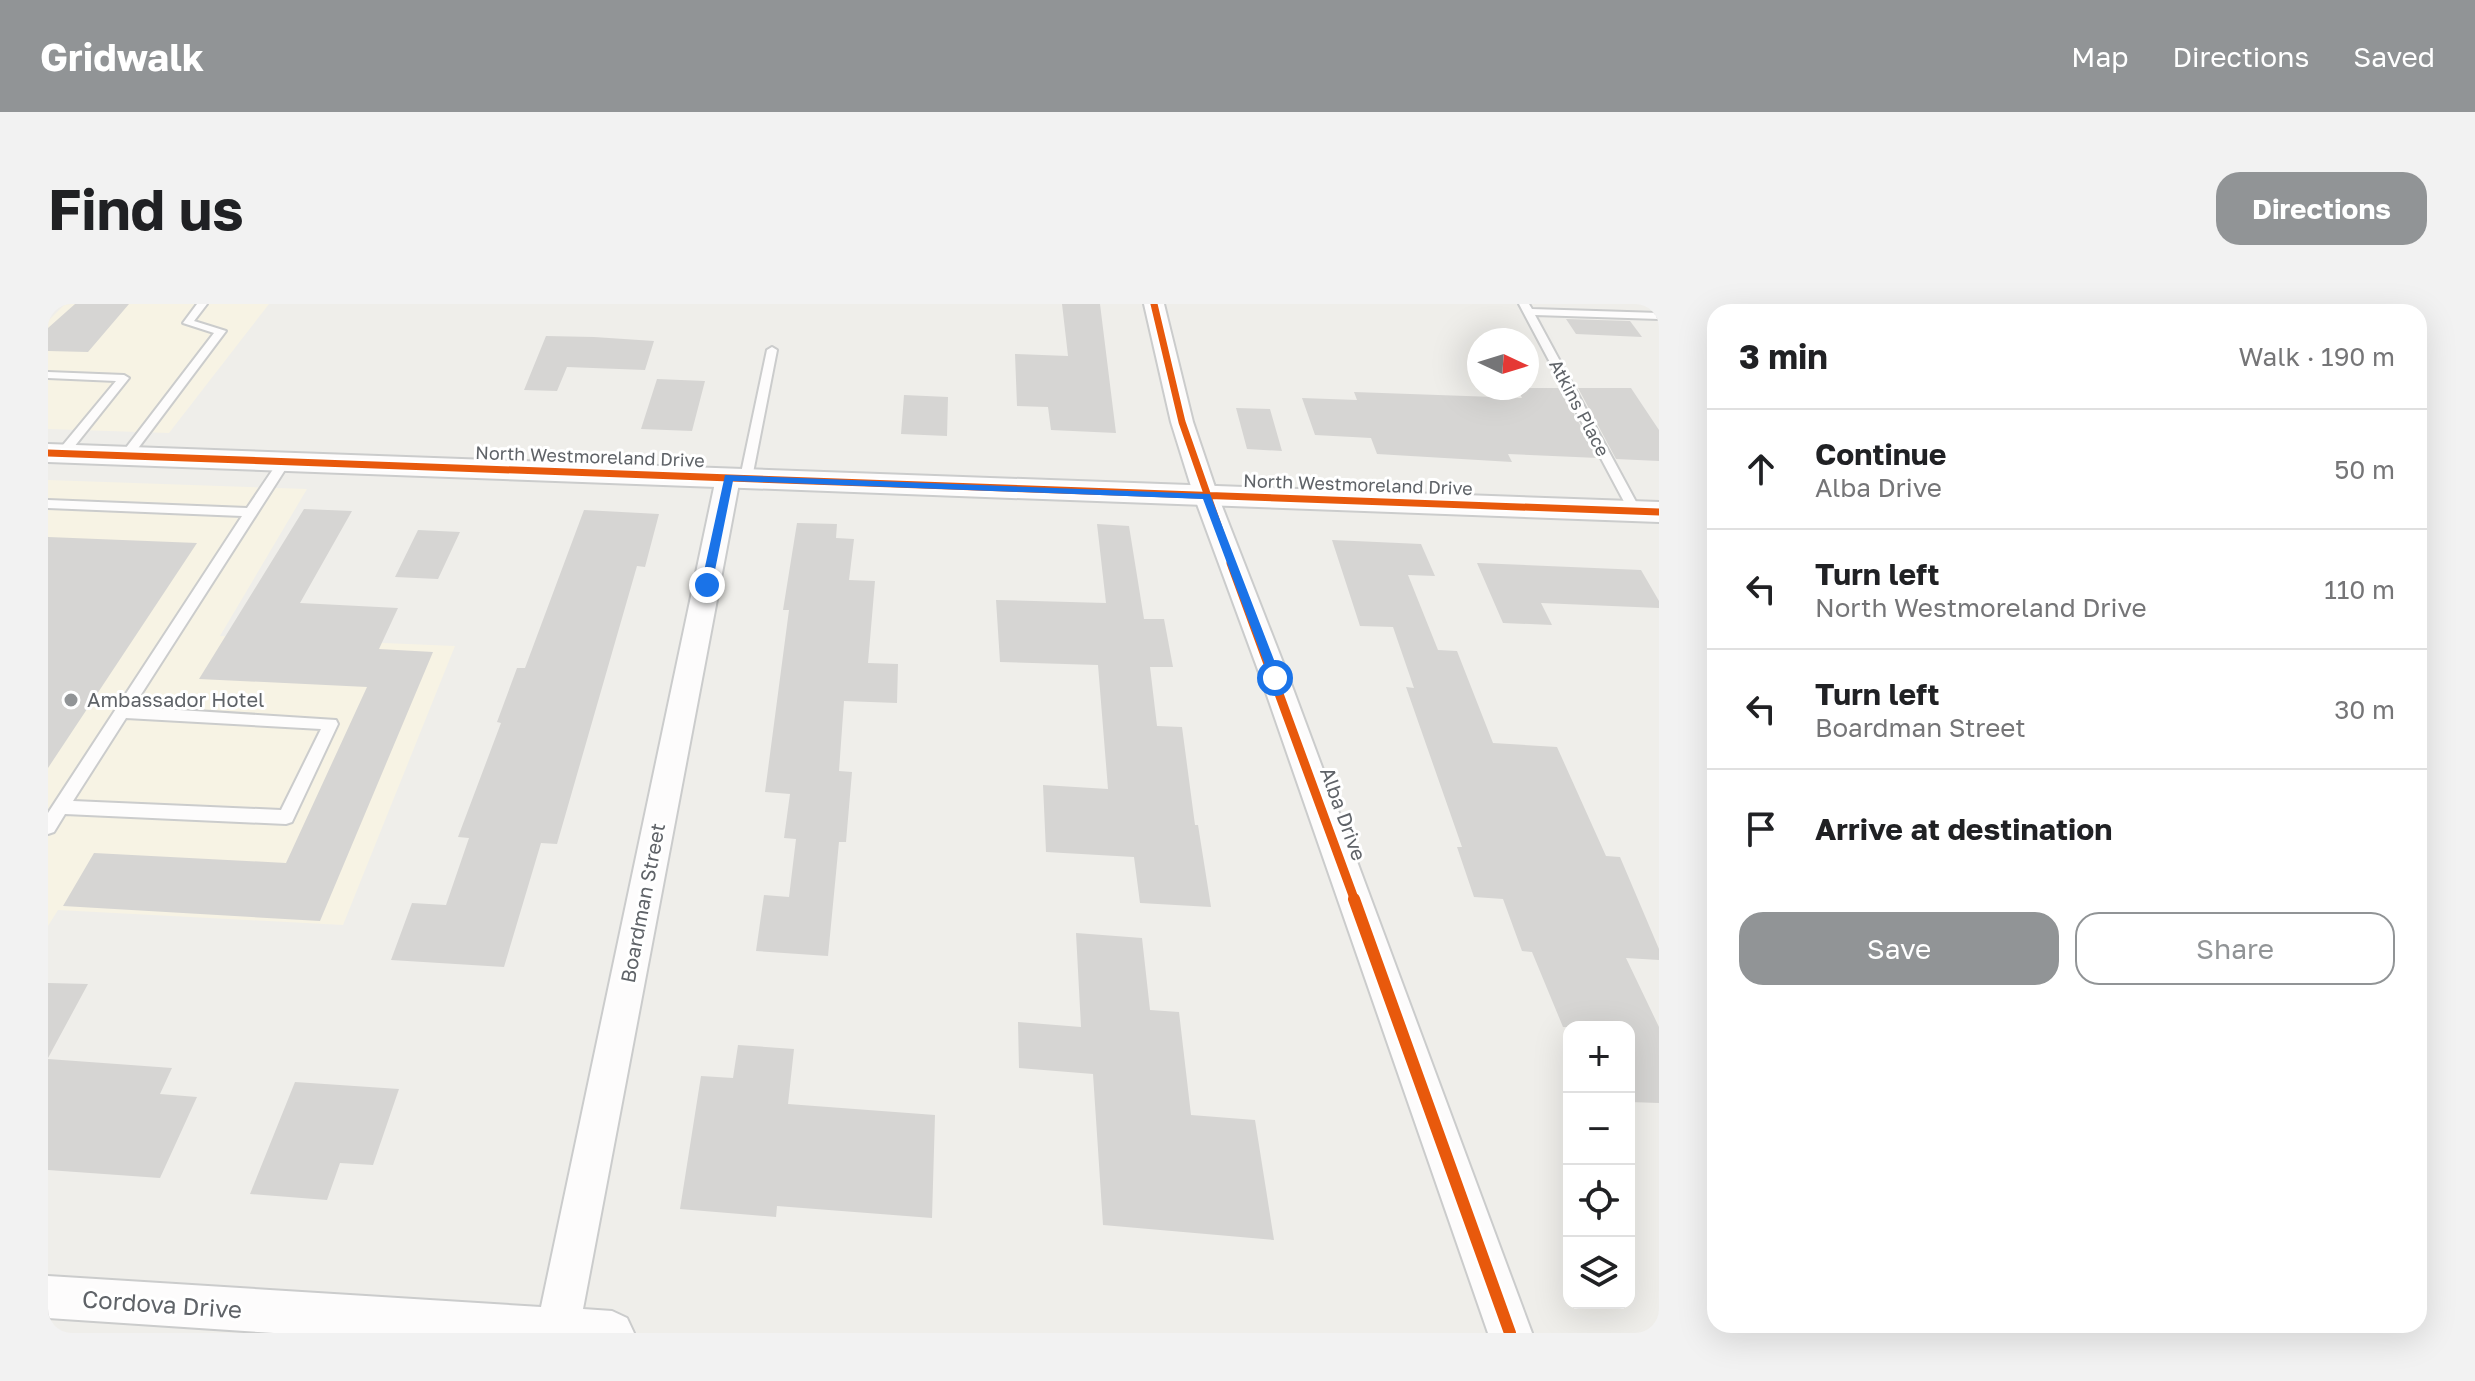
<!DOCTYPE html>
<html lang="en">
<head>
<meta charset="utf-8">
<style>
  :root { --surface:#fff; --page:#f2f2f2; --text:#202124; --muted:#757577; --line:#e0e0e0; --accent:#919496 }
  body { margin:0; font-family:"Golos Text",sans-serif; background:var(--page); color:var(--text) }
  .controls { position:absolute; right:24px; bottom:24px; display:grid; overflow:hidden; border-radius:16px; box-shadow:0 8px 32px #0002 }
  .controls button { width:72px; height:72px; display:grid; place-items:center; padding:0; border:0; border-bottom:2px solid var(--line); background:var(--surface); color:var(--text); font:40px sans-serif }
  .compass { position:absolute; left:1419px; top:24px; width:72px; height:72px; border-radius:50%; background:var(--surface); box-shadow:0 8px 32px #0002; rotate:94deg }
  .stop { position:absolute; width:24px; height:24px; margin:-18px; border:6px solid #1a73e8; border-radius:50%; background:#fff }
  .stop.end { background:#1a73e8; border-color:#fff; box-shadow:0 2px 8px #0008 }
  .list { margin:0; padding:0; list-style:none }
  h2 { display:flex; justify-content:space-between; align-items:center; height:104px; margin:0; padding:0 32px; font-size:34px }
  h2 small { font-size:26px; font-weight:400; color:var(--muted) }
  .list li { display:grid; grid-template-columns:52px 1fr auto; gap:24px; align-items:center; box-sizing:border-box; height:120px; padding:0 32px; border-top:2px solid var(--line) }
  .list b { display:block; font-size:30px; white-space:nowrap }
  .list p { margin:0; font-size:26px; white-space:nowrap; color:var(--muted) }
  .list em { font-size:26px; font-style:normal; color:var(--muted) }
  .actions { display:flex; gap:16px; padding:24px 32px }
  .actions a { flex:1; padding:18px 0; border:2px solid var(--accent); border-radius:24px; text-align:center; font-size:28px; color:var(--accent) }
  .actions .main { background:var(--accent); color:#fff }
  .icon { flex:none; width:44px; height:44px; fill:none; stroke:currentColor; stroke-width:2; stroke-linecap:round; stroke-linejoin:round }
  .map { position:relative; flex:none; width:1611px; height:1029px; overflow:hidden; border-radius:24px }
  header { display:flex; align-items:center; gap:48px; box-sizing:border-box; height:112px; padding:0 40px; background:var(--accent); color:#fff }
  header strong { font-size:38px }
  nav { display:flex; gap:44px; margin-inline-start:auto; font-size:28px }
  .intro { display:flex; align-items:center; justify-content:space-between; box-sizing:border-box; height:192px; padding:0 48px }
  h1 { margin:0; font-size:56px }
  .button { padding:20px 36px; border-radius:24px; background:var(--accent); color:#fff; font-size:28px; font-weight:700 }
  main { display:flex; gap:48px; padding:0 48px }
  aside { flex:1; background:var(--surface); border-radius:24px; box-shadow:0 8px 32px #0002 }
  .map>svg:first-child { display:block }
</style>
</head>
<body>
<header>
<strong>Gridwalk</strong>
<nav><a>Map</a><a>Directions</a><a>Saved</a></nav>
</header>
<div class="intro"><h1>Find us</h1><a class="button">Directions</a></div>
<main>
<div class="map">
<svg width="1611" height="1029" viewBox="0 0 1611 1029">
  <rect width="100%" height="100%" fill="#efeeea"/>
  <path fill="#f7f3e4" d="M 17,0 L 221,0 L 121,129 L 0,125 L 0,17 Z
    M 0,176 L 259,185 L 172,332 L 407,342 L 295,621 L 10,606 L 0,622 Z"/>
  <path fill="#d6d5d3" d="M 27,0 L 81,0 L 40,48 L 0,47 L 0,24 Z
    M 1014,0 L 1052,0 L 1068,129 L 1003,126 L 1000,103 L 969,102 L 967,50 L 1020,52 Z
    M 1518,15 L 1582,17 L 1594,33 L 1528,30 Z
    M 498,32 L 546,33 L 606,37 L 597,66 L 519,63 L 509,87 L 476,86 Z
    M 609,75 L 657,77 L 644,127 L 593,125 Z
    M 1469,84 L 1512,84 L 1550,154 L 1460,150 L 1464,158 L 1329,150 L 1323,134 L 1267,131 L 1254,94 L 1309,96 L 1306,88 L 1474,94 Z
    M 1530,84 L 1583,84 L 1611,126 L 1611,157 L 1568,155 Z
    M 856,91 L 900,93 L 899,132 L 853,130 Z
    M 1188,104 L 1222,105 L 1234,147 L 1199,145 Z
    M 256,205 L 304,207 L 252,299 L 350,304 L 331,345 L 385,348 L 272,617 L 15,602 L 46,549 L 238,559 L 319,383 L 151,375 Z
    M 536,206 L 611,210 L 597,263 L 589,262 L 509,540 L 493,539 L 456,663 L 343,656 L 364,599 L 398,601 L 421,534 L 410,533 L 453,419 L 449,418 L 469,364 L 477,364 Z
    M 749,219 L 789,220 L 788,234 L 806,235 L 801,276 L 827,277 L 820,359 L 850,360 L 849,399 L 796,397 L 791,467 L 804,468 L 798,538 L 791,538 L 780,652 L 708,647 L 716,591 L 741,593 L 748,535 L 736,534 L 742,490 L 717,488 L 741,306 L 735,306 Z
    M 1049,220 L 1081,222 L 1096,315 L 1116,315 L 1125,363 L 1102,363 L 1109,422 L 1134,423 L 1147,521 L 1150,521 L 1163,603 L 1092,599 L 1086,553 L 998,548 L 995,481 L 1060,485 L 1050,361 L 952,358 L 948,296 L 1058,299 Z
    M 370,226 L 412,228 L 390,275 L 347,273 Z
    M 0,233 L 149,239 L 0,464 Z
    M 1284,236 L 1373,240 L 1387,272 L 1360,271 L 1390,346 L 1409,347 L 1445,439 L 1509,443 L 1558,552 L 1572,553 L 1611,645 L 1611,656 L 1578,654 L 1611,723 L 1611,799 L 1581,798 L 1581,723 L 1515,723 L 1484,648 L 1474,647 L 1455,595 L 1426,593 L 1409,543 L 1414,543 L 1358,383 L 1366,384 L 1345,323 L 1312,322 Z
    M 1429,259 L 1593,266 L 1611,297 L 1611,304 L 1493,299 L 1504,321 L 1455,319 Z
    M 1028,629 L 1094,634 L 1102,706 L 1131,708 L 1143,811 L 1207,816 L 1226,936 L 1055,921 L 1045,770 L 971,764 L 970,718 L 1033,723 Z
    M 0,679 L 40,680 L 0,754 Z
    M 690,741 L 746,745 L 740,800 L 887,811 L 884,914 L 729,902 L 728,913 L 632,905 L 653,772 L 685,774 Z
    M 0,755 L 124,764 L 112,790 L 149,793 L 112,874 L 0,866 Z
    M 247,778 L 351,785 L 325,861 L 292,859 L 279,896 L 202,890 Z"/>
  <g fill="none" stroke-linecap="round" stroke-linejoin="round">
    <g stroke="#cbcccc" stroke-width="4">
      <path id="service" d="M 149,0 L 159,0 L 146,17 L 178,27 L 82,155 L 74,155 L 74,149 L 166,29 L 135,19 Z
        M 1471,0 L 1481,0 L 1484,5 L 1611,9 L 1611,15 L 1487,11 L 1593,207 L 1591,210 L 1583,210 L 1581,207 Z
        M 724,43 L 729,46 L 704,174 L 698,178 L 692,174 L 719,46 Z
        M 0,68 L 76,71 L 81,74 L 18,153 L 14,154 L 8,150 L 10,147 L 68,77 L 0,74 Z
        M 236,154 L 242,158 L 85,403 L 288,416 L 290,420 L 244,518 L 238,520 L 17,510 L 6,528 L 0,530 L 0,509 L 194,212 L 0,204 L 0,196 L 199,204 L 232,155 ZM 78,414 L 273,425 L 233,506 L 25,497 Z"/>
    </g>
    <g stroke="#cbcccc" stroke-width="4">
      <path id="minor" d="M 1096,0 L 1116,0 L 1145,118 L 1170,192 L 1241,374 L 1484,1029 L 1440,1029 L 1213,374 L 1146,192 L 1123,118 Z
        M 680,166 L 689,168 L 692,174 L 535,1005 L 564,1007 L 579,1014 L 586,1029 L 226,1029 L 0,1014 L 0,972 L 493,1003 L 668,174 L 671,168 Z"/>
    </g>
    <g stroke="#cbcccc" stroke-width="4">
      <path id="tertiary" d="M 0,140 L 1611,198 L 1611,218 L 0,158 Z"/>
    </g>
    <use href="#service" fill="#fdfcfc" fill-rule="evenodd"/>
    <use href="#minor" fill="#fdfcfc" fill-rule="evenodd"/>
    <use href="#tertiary" fill="#fdfcfc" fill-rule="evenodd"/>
    <g stroke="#fff" stroke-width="11">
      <path id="cycleway-far2" d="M 1106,0 L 1134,118 L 1184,261
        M 0,149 L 1611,208"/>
    </g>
    <g stroke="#fff" stroke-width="14">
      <path id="cycleway-far1" d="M 1183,259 L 1307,597"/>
    </g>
    <g stroke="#fff" stroke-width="17">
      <path id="cycleway" d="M 1306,595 L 1462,1029"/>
    </g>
    <use href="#cycleway-far2" stroke="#e8590c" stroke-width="7"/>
    <use href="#cycleway-far1" stroke="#e8590c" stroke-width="9"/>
    <use href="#cycleway" stroke="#e8590c" stroke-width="12"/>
  </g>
  <path fill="#1a73e8" d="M 677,171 L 1162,190 L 1233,374 L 1227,378 L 1222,374 L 1155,195 L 685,177 L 664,281 L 659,285 L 653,281 Z"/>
  <circle fill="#919496" stroke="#fff" stroke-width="3" cx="23" cy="396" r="8"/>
  <g text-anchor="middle" stroke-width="6" stroke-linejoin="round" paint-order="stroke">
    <g font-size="18" fill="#5f6368" stroke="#fff">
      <text transform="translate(1531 104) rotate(62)" y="6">Atkins Place</text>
      <text transform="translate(542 153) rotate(2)" y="6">North Westmoreland Drive</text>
      <text transform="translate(1310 181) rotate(2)" y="6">North Westmoreland Drive</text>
    </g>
    <g font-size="20" fill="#5f6368" stroke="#fff" text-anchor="start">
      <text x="39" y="403">Ambassador Hotel</text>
    </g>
    <g font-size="20" fill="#5f6368" stroke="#fff">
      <text transform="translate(1295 510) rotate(70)" y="7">Alba Drive</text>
      <text transform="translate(595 599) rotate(-79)" y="7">Boardman Street</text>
    </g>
    <g font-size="24" fill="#5f6368" stroke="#fff">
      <text transform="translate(114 1001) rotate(4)" y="8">Cordova Drive</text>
    </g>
  </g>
</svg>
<div class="controls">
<button>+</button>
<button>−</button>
<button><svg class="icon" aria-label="locate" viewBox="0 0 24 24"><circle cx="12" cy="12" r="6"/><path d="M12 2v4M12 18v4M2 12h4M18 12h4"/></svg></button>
<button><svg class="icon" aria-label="layers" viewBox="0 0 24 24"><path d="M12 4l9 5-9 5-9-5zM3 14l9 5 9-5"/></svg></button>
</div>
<svg class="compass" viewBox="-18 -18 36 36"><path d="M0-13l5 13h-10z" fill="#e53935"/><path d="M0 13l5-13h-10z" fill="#757577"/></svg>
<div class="stop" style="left:1227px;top:374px"></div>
<div class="stop end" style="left:659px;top:281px"></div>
</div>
<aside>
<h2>3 min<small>Walk · 190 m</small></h2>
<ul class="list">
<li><svg class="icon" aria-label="ahead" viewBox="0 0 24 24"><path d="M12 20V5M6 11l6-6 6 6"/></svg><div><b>Continue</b><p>Alba Drive</p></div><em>50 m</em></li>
<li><svg class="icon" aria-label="left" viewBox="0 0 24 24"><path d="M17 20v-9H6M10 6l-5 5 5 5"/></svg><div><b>Turn left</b><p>North Westmoreland Drive</p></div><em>110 m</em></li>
<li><svg class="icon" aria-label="left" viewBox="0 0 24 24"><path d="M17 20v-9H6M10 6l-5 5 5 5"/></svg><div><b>Turn left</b><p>Boardman Street</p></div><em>30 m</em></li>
<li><svg class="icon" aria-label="arrive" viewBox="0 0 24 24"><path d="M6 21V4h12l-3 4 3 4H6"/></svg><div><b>Arrive at destination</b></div></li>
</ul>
<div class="actions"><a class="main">Save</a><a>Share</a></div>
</aside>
</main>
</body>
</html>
